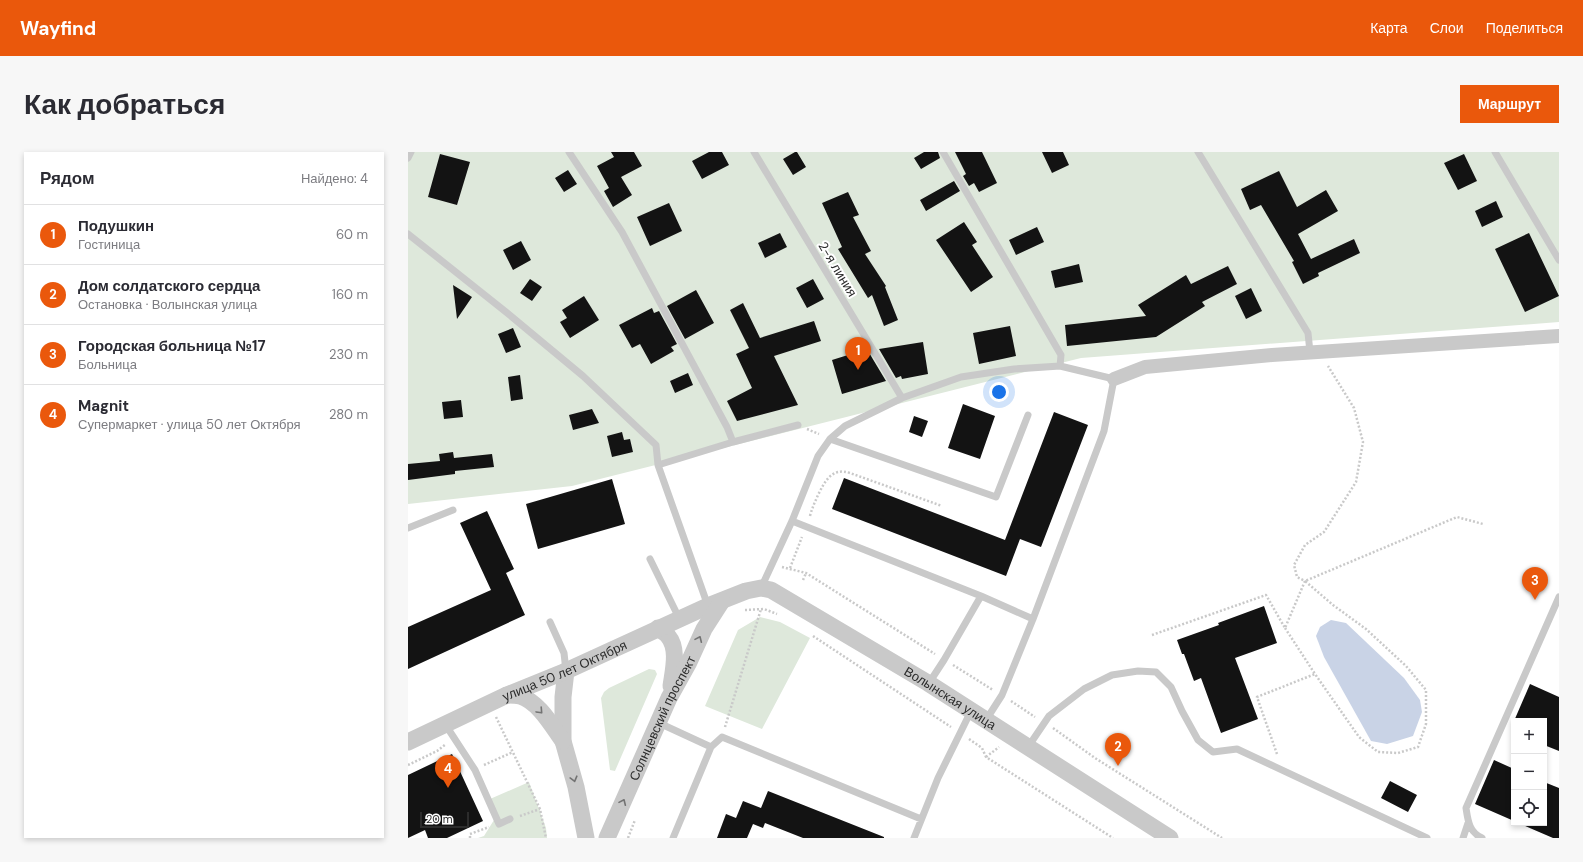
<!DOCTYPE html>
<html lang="ru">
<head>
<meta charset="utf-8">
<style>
  :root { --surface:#fff; --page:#f7f7f7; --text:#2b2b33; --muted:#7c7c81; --line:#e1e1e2; --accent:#ea580c }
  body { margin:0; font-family:"DM Sans",sans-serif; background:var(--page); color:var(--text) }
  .controls { position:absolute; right:12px; bottom:12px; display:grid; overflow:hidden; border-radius:0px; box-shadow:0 2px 6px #0003 }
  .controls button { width:36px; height:36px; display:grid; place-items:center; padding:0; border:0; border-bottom:1px solid var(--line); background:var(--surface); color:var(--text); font:20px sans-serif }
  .scale { position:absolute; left:12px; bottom:10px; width:49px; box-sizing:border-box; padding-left:4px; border:2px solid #2c2c2c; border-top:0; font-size:11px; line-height:14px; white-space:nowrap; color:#2c2c2c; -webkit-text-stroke:3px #fff; paint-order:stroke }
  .you { position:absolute; left:591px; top:240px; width:14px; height:14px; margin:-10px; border:3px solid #fff; border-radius:50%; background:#1a73e8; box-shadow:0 0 0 6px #1a73e833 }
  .badge { display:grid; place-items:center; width:26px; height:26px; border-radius:50%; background:var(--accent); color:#fff; font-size:13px; font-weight:700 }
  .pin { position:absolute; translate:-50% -33px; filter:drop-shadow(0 1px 2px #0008) }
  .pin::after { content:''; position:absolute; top:21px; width:14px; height:12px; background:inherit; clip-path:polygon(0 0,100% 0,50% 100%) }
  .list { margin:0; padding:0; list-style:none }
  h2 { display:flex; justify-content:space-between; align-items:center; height:52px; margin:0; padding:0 16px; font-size:17px }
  h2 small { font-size:13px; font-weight:400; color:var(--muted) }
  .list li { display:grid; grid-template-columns:26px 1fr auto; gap:12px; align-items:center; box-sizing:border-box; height:60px; padding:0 16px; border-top:1px solid var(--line) }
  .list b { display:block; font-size:15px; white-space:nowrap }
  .list p { margin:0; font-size:13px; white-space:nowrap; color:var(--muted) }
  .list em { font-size:13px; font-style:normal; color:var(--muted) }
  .icon { flex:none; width:22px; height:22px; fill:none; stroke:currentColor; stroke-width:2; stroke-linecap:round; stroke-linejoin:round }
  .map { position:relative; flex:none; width:1151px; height:686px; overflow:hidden; border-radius:0px }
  header { display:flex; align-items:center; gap:24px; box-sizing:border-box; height:56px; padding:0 20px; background:var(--accent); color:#fff }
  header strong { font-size:19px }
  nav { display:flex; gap:22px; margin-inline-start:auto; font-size:14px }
  .intro { display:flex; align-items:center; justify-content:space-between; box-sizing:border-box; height:96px; padding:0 24px }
  h1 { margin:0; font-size:28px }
  .button { padding:10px 18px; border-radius:0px; background:var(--accent); color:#fff; font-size:14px; font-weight:700 }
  main { display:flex; gap:24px; padding:0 24px }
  aside { flex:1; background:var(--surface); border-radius:0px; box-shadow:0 2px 6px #0003 }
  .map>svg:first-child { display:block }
</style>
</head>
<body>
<header>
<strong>Wayfind</strong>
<nav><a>Карта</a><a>Слои</a><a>Поделиться</a></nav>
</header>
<div class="intro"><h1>Как добраться</h1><a class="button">Маршрут</a></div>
<main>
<aside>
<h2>Рядом<small>Найдено: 4</small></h2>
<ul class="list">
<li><span class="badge">1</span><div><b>Подушкин</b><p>Гостиница</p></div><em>60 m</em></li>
<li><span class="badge">2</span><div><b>Дом солдатского сердца</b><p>Остановка · Волынская улица</p></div><em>160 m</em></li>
<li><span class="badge">3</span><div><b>Городская больница №17</b><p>Больница</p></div><em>230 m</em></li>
<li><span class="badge">4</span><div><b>Magnit</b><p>Супермаркет · улица 50 лет Октября</p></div><em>280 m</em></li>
</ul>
</aside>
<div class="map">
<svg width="1151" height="686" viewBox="0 0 1151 686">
  <rect width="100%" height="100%" fill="#fff"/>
  <path fill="#dee8db" d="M 0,0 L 1151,0 L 1151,170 L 673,206 L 164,334 L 0,352 Z
    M 352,465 L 372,470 L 402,486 L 354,577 L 297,554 L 330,478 Z
    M 241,517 L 247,518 L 249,522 L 207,619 L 202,618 L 193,546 L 196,540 L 201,536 Z
    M 121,630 L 138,676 L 139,686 L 70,686 L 76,684 L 86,668 L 82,647 Z"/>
  <path fill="#c9d3e6" d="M 923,468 L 938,471 L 996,526 L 1012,548 L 1014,560 L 1005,584 L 979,592 L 963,589 L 916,505 L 908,484 L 912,475 Z"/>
  <path fill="#131313" d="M 203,0 L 226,0 L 234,14 L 213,25 L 224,43 L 205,55 L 196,39 L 201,36 L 189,14 L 206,5 Z
    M 301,0 L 314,0 L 321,13 L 294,27 L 284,9 Z
    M 387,0 L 389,0 L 398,15 L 385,23 L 375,7 Z
    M 516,0 L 530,0 L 532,6 L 513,17 L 506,6 Z
    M 547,0 L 574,0 L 589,31 L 571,40 L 566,31 L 561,34 L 555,24 L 558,22 Z
    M 634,0 L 655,0 L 661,13 L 644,21 Z
    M 32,2 L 62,10 L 49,53 L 20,45 Z
    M 1056,2 L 1069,29 L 1050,38 L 1036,11 Z
    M 160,18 L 169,32 L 156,40 L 147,26 Z
    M 871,19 L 889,55 L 918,38 L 930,59 L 890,82 L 903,107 L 946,87 L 952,101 L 910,121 L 911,124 L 895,132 L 884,110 L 886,109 L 853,53 L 842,58 L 833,37 Z
    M 546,29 L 552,39 L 518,59 L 512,48 Z
    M 440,40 L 451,63 L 445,65 L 463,99 L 457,102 L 478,134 L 477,135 L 490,168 L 476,174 L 464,143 L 460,146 L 430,97 L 434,95 L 414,51 Z
    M 1088,49 L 1095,65 L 1074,75 L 1067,59 Z
    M 261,51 L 274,79 L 242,94 L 229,65 Z
    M 556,70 L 569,90 L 564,93 L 585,125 L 563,140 L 528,88 Z
    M 629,75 L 636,90 L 608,103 L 601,88 Z
    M 372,81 L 379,95 L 357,106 L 350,91 Z
    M 1121,81 L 1151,144 L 1117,160 L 1087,97 Z
    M 113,89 L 123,108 L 105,118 L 95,98 Z
    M 671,112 L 675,130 L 647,136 L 643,119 Z
    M 820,114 L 829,132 L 794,150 L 797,154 L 748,185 L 659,194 L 657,173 L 738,164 L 730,153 L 778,123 L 783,132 Z
    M 122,127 L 134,135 L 124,149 L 112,141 Z
    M 405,127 L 416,147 L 399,156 L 388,136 Z
    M 45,133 L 64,145 L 49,167 Z
    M 843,136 L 854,159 L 838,167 L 827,144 Z
    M 288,138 L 306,171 L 277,187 L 259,154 Z
    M 176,144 L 191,168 L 162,186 L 152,170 L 159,166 L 154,158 Z
    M 335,151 L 352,186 L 406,169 L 413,189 L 366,204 L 390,253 L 329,269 L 319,249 L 344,236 L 328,202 L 341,196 L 322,158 Z
    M 244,156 L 246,161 L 251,159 L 269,192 L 263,195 L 266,199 L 243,212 L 232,192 L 224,196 L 211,173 Z
    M 602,174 L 608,204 L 571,212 L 565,181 Z
    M 105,176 L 113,195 L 98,201 L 90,182 Z
    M 515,190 L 520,222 L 494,227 L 493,224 L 488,226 L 471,197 Z
    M 460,199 L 478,229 L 434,242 L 424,208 L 440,203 Z
    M 280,221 L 285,233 L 267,241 L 262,229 Z
    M 112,223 L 115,247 L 103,249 L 100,225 Z
    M 53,248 L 55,265 L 36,267 L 34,250 Z
    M 555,252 L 587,264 L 572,307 L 540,296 Z
    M 184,257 L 191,271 L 165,278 L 161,263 Z
    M 646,260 L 680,273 L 633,395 L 612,387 L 598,424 L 424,357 L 436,326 L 597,388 Z
    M 506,264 L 520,269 L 514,285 L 501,280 Z
    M 214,280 L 216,288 L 222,287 L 225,300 L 204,305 L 199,284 Z
    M 45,300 L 46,306 L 84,302 L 86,315 L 47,319 L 47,322 L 0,328 L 0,312 L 32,309 L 31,302 Z
    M 204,327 L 217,372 L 130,397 L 118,352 Z
    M 79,359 L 106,417 L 98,421 L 117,463 L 0,517 L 0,475 L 83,438 L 52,371 Z
    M 856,454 L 869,491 L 827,506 L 850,567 L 813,581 L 793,526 L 786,529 L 776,502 L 774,502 L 769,488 L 811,473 L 810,471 Z
    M 1122,532 L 1151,545 L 1151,599 L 1136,593 L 1136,569 L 1106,569 Z
    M 44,602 L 75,669 L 39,686 L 20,686 L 17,678 L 0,686 L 0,623 Z
    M 1086,608 L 1106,617 L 1106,669 L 1067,652 Z
    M 982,629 L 1009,643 L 1000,660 L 973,646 Z
    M 1136,630 L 1151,636 L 1151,686 L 1145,686 L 1110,671 L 1136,671 Z
    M 360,639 L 476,685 L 476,686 L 395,686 L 357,671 L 355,676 L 345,672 L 339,686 L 309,686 L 318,662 L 328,666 L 335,649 L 353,656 Z"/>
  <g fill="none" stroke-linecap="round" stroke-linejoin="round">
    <path stroke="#c9c9c9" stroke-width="2.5" stroke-dasharray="2 2" stroke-linecap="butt" d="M 399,277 L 411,282
      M 402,364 C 404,356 407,350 410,343 C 417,329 424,315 442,321 L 534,354
      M 374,415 L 398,421 L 527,502
      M 382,416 L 394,385
      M 395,428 L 398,421
      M 337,458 L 356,457 L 369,462
      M 877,476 L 907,522
      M 744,483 L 858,443 L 877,476 L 897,429 L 889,425 L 886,413 L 897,393 L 916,380 L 948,330 L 955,290 L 946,256 L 920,214
      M 405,484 L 543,575
      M 545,513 L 585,538
      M 603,549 L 627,565
      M 88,565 L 132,657 L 138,686
      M 317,575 L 353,457
      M 645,576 L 687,606 L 814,686
      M 561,587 L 574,596 L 578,605 L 705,686
      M 869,602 L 849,545 L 907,522 L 951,585 L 970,600 L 990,601 L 1010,595 L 1018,572 L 1018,538 L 998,514 L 958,477 L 925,453 L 897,429 L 1049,365 L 1075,372
      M 578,605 L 591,595
      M 0,613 L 29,599 L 38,592
      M 76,613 L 105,600
      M 112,664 L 132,657
      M 62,686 L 62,682 L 81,675
      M 220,686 L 227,668"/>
    <path stroke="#c9c9c9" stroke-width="7" d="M 161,0 L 214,80 L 319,275 L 325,290
      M 346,0 L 494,246
      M 535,0 L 653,203 L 652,214
      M 790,0 L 900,181 L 902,200
      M 1087,0 L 1151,108
      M 0,6 L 3,0
      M 0,82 L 98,160 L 175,224 L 248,293 L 250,313 L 300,454
      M 422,287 L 437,274 L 494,246 L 553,225 L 606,217 L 652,214 L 706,227 L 696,279 L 625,467 L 594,543 L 578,568
      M 250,313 L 325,290 L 390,273
      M 384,369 L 573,444 L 625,467
      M 0,376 L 45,358
      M 242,407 L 271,466
      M 353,436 L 384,369 L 410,304 L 422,287 L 588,345 L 620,263
      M 142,470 L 156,501 L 158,519
      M 521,531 L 536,508 L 573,444
      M 251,571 L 303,595
      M 37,572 L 67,618 L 91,672 L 102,667
      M 620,595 L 641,564 L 676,537 L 704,523 L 730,519 L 748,520 L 763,535 L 774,559 L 790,588 L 805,600 L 829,597 L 1019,686
      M 265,686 L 303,595 L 314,585 L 513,667
      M 506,686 L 530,626 L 563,559
      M 1055,686 L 1060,671
      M 1074,686 C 1061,680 1060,669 1058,656 L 1151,445"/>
    <path stroke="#c9c9c9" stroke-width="14" d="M 706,227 L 737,215 L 864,203 L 1151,184"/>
    <g stroke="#c9c9c9" stroke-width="17">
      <path d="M 250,476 C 253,479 258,481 260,484 C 271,497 265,519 263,534"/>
      <path d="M 158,519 L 155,545 L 155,589 L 168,635 L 178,686"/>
      <path d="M 99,543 C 103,543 108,543 112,544 C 131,550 144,574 155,589"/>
      <path id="s1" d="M 0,590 L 99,543 L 158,519 L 300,454 L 338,439 L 353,436 L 363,438 L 520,531 L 762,686"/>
      <path id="s2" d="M 199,686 L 261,546 L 281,510 L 296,477 L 314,449"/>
    </g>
  </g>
  <defs><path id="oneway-chevron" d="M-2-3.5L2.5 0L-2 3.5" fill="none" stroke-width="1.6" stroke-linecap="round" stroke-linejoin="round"/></defs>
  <g stroke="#737373">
    <use href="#oneway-chevron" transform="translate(291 487) rotate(-66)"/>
    <use href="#oneway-chevron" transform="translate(132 559) rotate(47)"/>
    <use href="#oneway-chevron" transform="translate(166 627) rotate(75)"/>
    <use href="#oneway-chevron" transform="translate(215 650) rotate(-66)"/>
  </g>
  <g text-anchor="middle" stroke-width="4" stroke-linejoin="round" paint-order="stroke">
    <g font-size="13" fill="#2c2c2c" stroke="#fff">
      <text transform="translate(430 117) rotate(59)" y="5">2-я линия</text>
      <text dy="5" stroke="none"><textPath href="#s1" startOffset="172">улица 50 лет Октября</textPath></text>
      <text dy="5" stroke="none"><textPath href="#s1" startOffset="605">Волынская улица</textPath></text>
      <text dy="5" stroke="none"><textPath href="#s2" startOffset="132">Солнцевский проспект</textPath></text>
    </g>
  </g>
</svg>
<div class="controls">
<button>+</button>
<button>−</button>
<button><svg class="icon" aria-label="locate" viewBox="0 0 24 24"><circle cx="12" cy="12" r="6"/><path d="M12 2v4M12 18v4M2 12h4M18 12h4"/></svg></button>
</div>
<div class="scale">20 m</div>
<div class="you"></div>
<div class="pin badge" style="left:450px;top:218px">1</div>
<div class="pin badge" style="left:710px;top:614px">2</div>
<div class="pin badge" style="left:1127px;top:448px">3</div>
<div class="pin badge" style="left:40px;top:636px">4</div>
</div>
</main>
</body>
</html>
